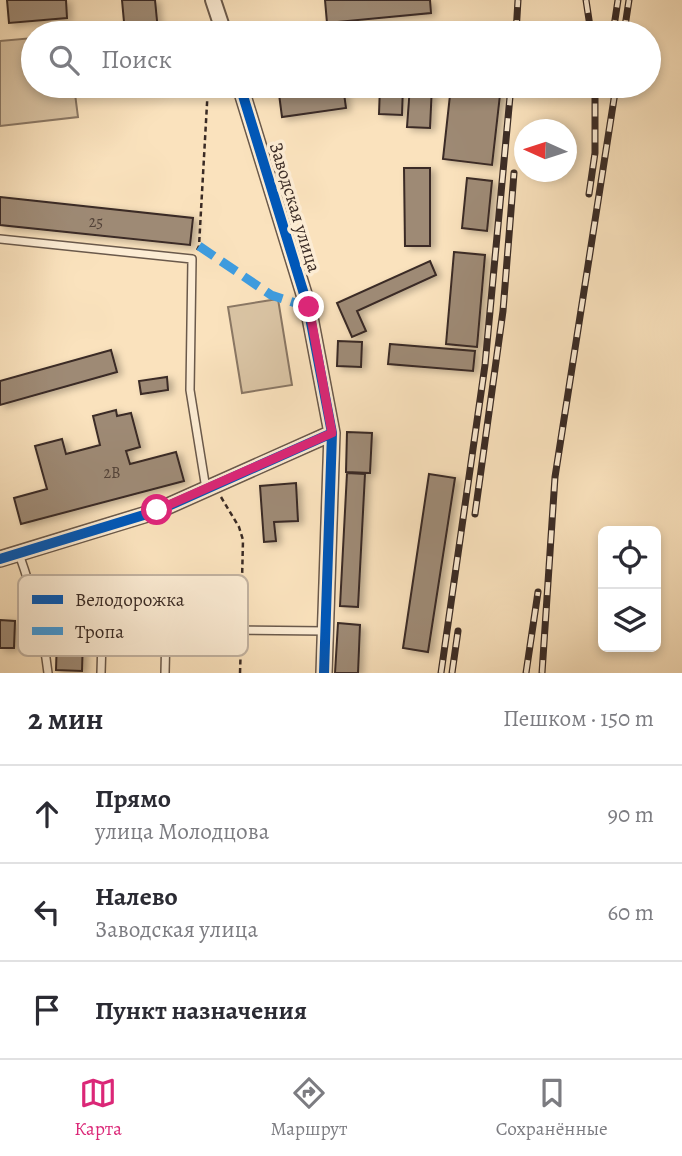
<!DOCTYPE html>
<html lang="ru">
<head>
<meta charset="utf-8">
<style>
  :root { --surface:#fff; --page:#f7f7f7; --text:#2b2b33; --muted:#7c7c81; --line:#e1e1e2; --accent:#db2777 }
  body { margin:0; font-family:Alegreya,serif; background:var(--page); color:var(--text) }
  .controls { position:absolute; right:21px; bottom:21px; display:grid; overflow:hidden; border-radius:10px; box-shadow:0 4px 10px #0003 }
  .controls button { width:63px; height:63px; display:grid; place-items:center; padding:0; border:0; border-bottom:2px solid var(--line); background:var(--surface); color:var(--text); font:35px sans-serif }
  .compass { position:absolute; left:514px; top:119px; width:63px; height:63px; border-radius:50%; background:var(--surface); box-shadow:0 4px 10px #0003; rotate:273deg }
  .stop { position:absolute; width:21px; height:21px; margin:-16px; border:5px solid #db2777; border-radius:50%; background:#fff }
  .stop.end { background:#db2777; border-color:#fff; box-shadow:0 2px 7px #0008 }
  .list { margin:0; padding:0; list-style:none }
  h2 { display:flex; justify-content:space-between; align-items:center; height:91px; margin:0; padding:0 28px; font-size:30px }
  h2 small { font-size:23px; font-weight:400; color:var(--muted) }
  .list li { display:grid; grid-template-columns:46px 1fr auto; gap:21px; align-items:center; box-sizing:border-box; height:98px; padding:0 28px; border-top:2px solid var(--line) }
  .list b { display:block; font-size:26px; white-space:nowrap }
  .list p { margin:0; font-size:23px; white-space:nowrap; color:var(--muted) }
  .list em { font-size:23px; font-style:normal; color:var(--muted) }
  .icon { flex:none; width:38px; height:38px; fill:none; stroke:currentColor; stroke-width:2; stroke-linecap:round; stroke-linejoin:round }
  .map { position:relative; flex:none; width:682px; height:673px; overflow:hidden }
  .search { position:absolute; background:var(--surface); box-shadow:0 4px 10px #0003; left:21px; right:21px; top:21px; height:77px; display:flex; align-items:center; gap:18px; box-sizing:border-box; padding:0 24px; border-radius:38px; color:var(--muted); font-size:26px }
  .sheet { height:385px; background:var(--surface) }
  nav { display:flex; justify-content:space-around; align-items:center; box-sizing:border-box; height:98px; border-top:2px solid var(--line); background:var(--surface); font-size:19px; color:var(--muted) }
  nav a { display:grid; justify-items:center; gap:4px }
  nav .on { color:var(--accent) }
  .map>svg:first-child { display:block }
</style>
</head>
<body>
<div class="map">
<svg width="682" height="673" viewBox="0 0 682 673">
  <defs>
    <filter id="shadow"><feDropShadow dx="4.5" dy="2.5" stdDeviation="3.5" flood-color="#0004"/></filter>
  </defs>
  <rect width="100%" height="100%" fill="#fae2bd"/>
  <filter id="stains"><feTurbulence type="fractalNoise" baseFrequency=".00286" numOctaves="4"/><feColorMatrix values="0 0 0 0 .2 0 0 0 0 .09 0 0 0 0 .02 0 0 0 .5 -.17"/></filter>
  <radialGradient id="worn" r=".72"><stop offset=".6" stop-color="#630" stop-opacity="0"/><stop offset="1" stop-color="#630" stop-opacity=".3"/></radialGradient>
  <path fill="#d9c3a3" stroke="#8a7764" stroke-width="2" d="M 33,38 L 33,86 L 74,86 L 78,117 L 0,126 L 0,41 Z
    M 278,299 L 292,385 L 242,393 L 228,307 Z"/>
  <path fill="#9e8a74" stroke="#3a2b25" stroke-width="2" filter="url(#shadow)" d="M 7,0 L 66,0 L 67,18 L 9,23 Z
    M 122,0 L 155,0 L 158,31 L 125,33 Z
    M 325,0 L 430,0 L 431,13 L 327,23 Z
    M 333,86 L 343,86 L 346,108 L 282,117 L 279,94 Z
    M 380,86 L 403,86 L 402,115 L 379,114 Z
    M 410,86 L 432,86 L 430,128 L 407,127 Z
    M 451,86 L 501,86 L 492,165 L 443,159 Z
    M 404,168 L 430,168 L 430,246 L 405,246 Z
    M 467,178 L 492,181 L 487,231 L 462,228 Z
    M 0,197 L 193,218 L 190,245 L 0,225 Z
    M 454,252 L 485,255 L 477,347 L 446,344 Z
    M 430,261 L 436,275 L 357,311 L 366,331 L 352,337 L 337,303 Z
    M 338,341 L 362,342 L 361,367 L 337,366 Z
    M 390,344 L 475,351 L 473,371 L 388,364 Z
    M 111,350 L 117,372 L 0,405 L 0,381 Z
    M 167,377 L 168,390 L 141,394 L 139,381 Z
    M 116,410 L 117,416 L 131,413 L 140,447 L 126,451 L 130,464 L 176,452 L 184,481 L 21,524 L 14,498 L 47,489 L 35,446 L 62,439 L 66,454 L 100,445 L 93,416 Z
    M 347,432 L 372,433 L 370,473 L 346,472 Z
    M 347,473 L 365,474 L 358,607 L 340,606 Z
    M 429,474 L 455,478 L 428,652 L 403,648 Z
    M 296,483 L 298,521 L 274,522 L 276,541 L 264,542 L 260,486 Z
    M 58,603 L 84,604 L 82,671 L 56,670 Z
    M 0,620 L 15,621 L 14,648 L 0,648 Z
    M 338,623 L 360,625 L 358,673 L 335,673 Z"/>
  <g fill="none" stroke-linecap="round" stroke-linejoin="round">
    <g stroke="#6a594b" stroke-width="10">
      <path id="lane" d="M 0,239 L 192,259 L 190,390 L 206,489
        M 19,554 C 33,593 43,631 48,673
        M 216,630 L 325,631
        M 101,673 L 102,640 L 114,630 L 166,631 L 165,673"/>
    </g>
    <g stroke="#6a594b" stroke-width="18">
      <path id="street" d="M 213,0 L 224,33
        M 240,86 L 308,307 L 332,433 L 324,673
        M 0,559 L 157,511 L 332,433"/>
    </g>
    <path stroke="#3a2b25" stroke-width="2.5" stroke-dasharray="5 3.5" stroke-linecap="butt" d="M 197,250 L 199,246 L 208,86
      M 221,497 L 239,527 L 243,540 L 241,621
      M 240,673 L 241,641"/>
    <use href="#lane" stroke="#fcecd4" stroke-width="7"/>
    <use href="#street" stroke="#fcecd4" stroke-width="14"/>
    <g stroke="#3a2b25" stroke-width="7">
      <path id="rail" d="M 586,0 L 591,33
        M 516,33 L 518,0
        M 613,33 L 618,0
        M 624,33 L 629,0
        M 589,194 L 595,153 L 595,86
        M 475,514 L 503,311 L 514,173
        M 441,673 L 485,365 L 511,86
        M 452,673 L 458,631
        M 526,673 L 538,592
        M 542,673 L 555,477 L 616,86"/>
    </g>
    <use href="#rail" stroke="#fcecd4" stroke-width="4.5" stroke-dasharray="13" stroke-linecap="butt"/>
    <path stroke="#3e9ce0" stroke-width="9" stroke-dasharray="18 9" stroke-linecap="butt" d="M 199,246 L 271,295 L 308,307"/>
    <g stroke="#fcecd4" stroke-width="15">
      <path id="cycleway" d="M 240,86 L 308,307 L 332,433 L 324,673
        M 0,559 L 157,511 L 332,433"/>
    </g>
    <use href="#cycleway" stroke="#0057b8" stroke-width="10"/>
  </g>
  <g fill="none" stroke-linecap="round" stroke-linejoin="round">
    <path stroke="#db2777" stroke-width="9" d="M 157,510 L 332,433 L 309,307"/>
  </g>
  <g text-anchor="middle" stroke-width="7" stroke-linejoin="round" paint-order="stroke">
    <g font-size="16" fill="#534339">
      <text x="96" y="227">25</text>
      <text x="112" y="478">2В</text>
    </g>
    <g font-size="19" fill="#3a2b25" stroke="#fcecd4">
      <text transform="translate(296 207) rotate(73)" y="7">Заводская улица</text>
    </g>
  </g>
  <rect x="18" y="575" width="230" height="81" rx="10" fill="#fcecd4" stroke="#c2b2a0" stroke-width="2"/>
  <rect x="32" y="595" width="31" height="9" fill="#0057b8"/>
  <rect x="32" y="627" width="31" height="8" fill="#3e9ce0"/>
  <g font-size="19" fill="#3a2b25">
    <text x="75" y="606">Велодорожка</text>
    <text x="75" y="638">Тропа</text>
  </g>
  <rect width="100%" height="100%" filter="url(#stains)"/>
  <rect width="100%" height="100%" fill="url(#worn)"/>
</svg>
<div class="controls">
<button><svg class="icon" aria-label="locate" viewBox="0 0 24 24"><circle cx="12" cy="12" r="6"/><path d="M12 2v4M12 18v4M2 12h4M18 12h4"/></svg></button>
<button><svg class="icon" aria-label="layers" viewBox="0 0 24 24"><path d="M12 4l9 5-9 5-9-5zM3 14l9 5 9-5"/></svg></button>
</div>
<svg class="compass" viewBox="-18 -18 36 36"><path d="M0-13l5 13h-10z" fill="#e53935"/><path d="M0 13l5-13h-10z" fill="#7c7c81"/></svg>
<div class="stop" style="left:157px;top:510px"></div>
<div class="stop end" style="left:309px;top:307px"></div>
<div class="search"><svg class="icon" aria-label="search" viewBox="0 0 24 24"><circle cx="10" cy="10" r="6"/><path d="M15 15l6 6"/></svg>Поиск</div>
</div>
<section class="sheet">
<h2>2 мин<small>Пешком · 150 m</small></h2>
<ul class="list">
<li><svg class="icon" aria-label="ahead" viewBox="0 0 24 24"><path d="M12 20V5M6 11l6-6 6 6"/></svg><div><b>Прямо</b><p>улица Молодцова</p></div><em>90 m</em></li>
<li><svg class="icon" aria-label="left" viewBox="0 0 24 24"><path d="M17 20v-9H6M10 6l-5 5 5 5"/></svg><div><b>Налево</b><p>Заводская улица</p></div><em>60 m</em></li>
<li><svg class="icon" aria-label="arrive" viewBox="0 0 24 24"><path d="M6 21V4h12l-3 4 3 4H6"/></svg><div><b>Пункт назначения</b></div></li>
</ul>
</section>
<nav>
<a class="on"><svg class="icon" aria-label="map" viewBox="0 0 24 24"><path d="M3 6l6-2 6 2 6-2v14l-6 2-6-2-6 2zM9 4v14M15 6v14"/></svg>Карта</a>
<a><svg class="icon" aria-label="directions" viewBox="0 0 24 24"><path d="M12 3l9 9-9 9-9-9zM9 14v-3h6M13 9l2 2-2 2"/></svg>Маршрут</a>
<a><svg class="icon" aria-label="saved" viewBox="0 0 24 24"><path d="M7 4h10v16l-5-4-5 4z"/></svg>Сохранённые</a>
</nav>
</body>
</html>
